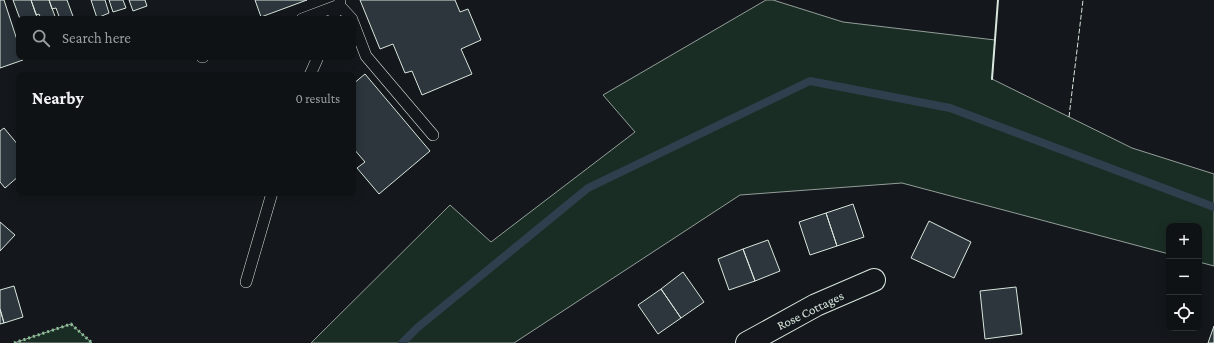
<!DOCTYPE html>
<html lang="en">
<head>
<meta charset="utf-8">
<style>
  :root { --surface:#0f1215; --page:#181b1e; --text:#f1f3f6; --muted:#9b9ea0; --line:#2f3234 }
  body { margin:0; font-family:"Crimson Pro",serif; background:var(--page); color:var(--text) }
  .controls { position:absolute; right:12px; bottom:12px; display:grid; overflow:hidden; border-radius:8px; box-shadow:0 2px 10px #0003 }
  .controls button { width:36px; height:36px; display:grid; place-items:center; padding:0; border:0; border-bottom:1px solid var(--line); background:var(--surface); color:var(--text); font:20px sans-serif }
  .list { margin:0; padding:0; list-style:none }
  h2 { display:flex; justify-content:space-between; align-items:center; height:52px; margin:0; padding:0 16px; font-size:17px }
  h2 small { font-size:13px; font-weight:400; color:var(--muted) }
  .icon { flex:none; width:22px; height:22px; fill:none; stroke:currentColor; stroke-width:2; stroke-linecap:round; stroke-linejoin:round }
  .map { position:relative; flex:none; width:1214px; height:343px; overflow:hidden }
  .search { position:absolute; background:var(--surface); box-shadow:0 2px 10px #0003; left:16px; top:16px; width:340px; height:44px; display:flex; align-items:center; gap:10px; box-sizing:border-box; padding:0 14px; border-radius:8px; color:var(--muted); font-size:15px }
  .panel { position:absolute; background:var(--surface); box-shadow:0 2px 10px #0003; left:16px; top:72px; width:340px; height:124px; border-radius:8px }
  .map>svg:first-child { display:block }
</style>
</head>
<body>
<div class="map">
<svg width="1214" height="343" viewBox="0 0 1214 343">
  <rect width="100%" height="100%" fill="#14181c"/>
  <path fill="#1a2d24" stroke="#939e99" d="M 766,0 L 773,0 L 843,22 L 995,40 L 992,79 L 1132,148 L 1214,174 L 1214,266 L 1199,262 L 1199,226 L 1169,226 L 1169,254 L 902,183 L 740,195 L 514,343 L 311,343 L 450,205 L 491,242 L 635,132 L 603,95 Z
    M 71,324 L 92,343 L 14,343 Z"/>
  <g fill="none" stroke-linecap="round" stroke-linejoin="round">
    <path stroke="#2f3f4d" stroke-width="8" d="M 402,343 L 417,328 L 588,188 L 810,81 L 950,108 L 1214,207"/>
  </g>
  <path fill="#2c363c" stroke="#d8e6dc" d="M 0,0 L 4,0 L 19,46 L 19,57 L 23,57 L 23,60 L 0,68 Z
    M 13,0 L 31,0 L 38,19 L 20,19 Z
    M 31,0 L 49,0 L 56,19 L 41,19 L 39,14 L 36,15 Z
    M 49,0 L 67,0 L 74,19 L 60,19 L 56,8 L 52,9 Z
    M 91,0 L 105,0 L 109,13 L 97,18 Z
    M 109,0 L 123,0 L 126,8 L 113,12 Z
    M 129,0 L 145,0 L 147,6 L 133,11 Z
    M 255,0 L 307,0 L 261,17 Z
    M 360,0 L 455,0 L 460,12 L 468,9 L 481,40 L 461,49 L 472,74 L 422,95 L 412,71 L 405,73 L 393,44 L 380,49 Z
    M 365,74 L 430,151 L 379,194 L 357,168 L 365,162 L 353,148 L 353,84 Z
    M 4,128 L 19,146 L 19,176 L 5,188 L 0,182 L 0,131 Z
    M 853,204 L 864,237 L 837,246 L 826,213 Z
    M 826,213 L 837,246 L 810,255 L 799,222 Z
    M 929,221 L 971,242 L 954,278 L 911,258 Z
    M 0,222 L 15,235 L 0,251 Z
    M 768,240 L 780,271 L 755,281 L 743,249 Z
    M 743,249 L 755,281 L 729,290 L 718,259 Z
    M 683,272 L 704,302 L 681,318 L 661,289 Z
    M 14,286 L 23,317 L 4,323 L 0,309 L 0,290 Z
    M 1016,287 L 1022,334 L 985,339 L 980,291 Z
    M 661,289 L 681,318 L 658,334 L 638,305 Z
    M 0,309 L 4,323 L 0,324 Z
    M 1214,326 L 1214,343 L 1208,343 Z"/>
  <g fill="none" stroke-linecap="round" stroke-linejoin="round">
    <g stroke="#d8e6dc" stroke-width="12">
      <path id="service" d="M 302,19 L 339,5 L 352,19
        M 333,19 L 340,1
        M 353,22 L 366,56 L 433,135
        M 202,57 L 203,57
        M 310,75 L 318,57
        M 246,282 L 272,193"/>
    </g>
    <g stroke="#d8e6dc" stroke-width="24">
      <path id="minor" d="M 747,343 L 816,305 L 874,280"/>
    </g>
    <use href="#service" stroke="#14181c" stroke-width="11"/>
    <use href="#minor" stroke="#14181c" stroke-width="22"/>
    <path stroke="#8ac095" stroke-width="3" stroke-dasharray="2 3" stroke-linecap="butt" d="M 14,343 L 71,324 L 92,343"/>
    <path stroke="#d8e6dc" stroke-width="1" stroke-dasharray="5 2" stroke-linecap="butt" d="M 1069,117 L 1083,0"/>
    <path stroke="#d8e6dc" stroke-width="2" d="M 992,79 L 998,0"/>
  </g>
  <g text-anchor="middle" stroke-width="3" stroke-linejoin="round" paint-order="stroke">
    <g font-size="13" fill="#d8e6dc" stroke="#14181c">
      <text transform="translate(810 310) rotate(-26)" y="5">Rose Cottages</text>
    </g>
  </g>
</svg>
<div class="controls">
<button>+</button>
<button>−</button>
<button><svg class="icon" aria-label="locate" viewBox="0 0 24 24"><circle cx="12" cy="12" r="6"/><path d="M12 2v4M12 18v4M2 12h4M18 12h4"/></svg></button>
</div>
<div class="search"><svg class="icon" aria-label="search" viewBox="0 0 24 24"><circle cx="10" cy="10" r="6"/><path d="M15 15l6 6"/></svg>Search here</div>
<section class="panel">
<h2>Nearby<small>0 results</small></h2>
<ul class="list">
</ul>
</section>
</div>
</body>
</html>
